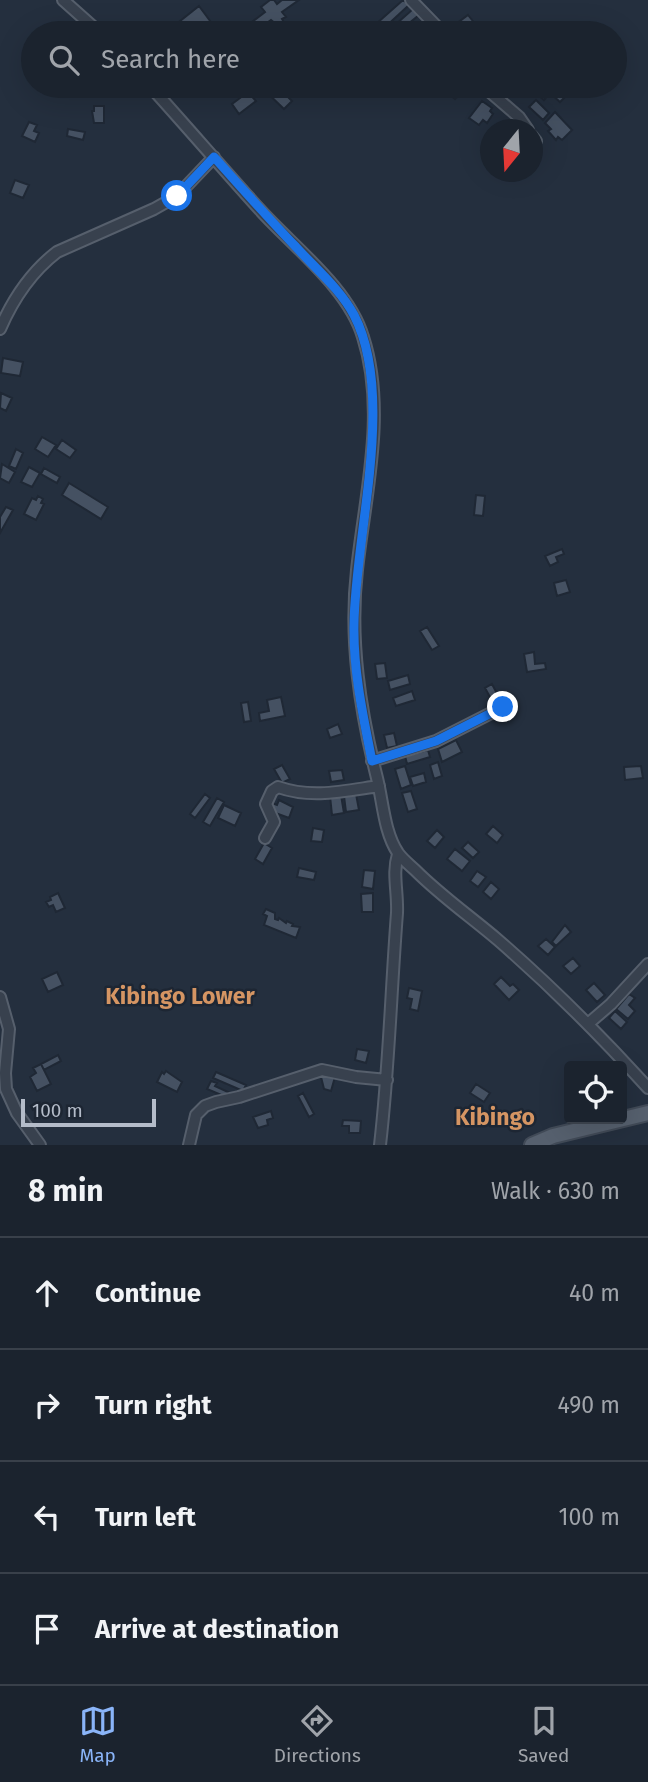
<!DOCTYPE html>
<html lang="en">
<head>
<meta charset="utf-8">
<style>
  :root { --surface:#1b232e; --page:#242b36; --text:#f1f3f6; --muted:#a0a4aa; --line:#39404a; --accent:#8ab4f8 }
  body { margin:0; font-family:"Fira Sans",sans-serif; background:var(--page); color:var(--text) }
  .controls { position:absolute; right:21px; bottom:21px; display:grid; overflow:hidden; border-radius:7px; box-shadow:0 7px 28px #0002 }
  .controls button { width:63px; height:63px; display:grid; place-items:center; padding:0; border:0; border-bottom:2px solid var(--line); background:var(--surface); color:var(--text); font:35px sans-serif }
  .compass { position:absolute; left:480px; top:119px; width:63px; height:63px; border-radius:50%; background:var(--surface); box-shadow:0 7px 28px #0002; rotate:198deg }
  .scale { position:absolute; left:21px; bottom:18px; width:135px; box-sizing:border-box; padding-left:7px; border:4px solid #b4bcc9; border-top:0; font-size:19px; line-height:24px; white-space:nowrap; color:#b4bcc9; -webkit-text-stroke:5px #1d2633; paint-order:stroke }
  .stop { position:absolute; width:21px; height:21px; margin:-16px; border:5px solid #1a73e8; border-radius:50%; background:#fff }
  .stop.end { background:#1a73e8; border-color:#fff; box-shadow:0 2px 7px #0008 }
  .list { margin:0; padding:0; list-style:none }
  h2 { display:flex; justify-content:space-between; align-items:center; height:91px; margin:0; padding:0 28px; font-size:30px }
  h2 small { font-size:23px; font-weight:400; color:var(--muted) }
  .list li { display:grid; grid-template-columns:46px 1fr auto; gap:21px; align-items:center; box-sizing:border-box; height:112px; padding:0 28px; border-top:2px solid var(--line) }
  .list b { display:block; font-size:26px; white-space:nowrap }
  .list em { font-size:23px; font-style:normal; color:var(--muted) }
  .icon { flex:none; width:38px; height:38px; fill:none; stroke:currentColor; stroke-width:2; stroke-linecap:round; stroke-linejoin:round }
  .map { position:relative; flex:none; width:648px; height:1145px; overflow:hidden }
  .search { position:absolute; background:var(--surface); box-shadow:0 7px 28px #0002; left:21px; right:21px; top:21px; height:77px; display:flex; align-items:center; gap:18px; box-sizing:border-box; padding:0 24px; border-radius:38px; color:var(--muted); font-size:26px }
  .sheet { height:539px; background:var(--surface) }
  nav { display:flex; justify-content:space-around; align-items:center; box-sizing:border-box; height:98px; border-top:2px solid var(--line); background:var(--surface); font-size:19px; color:var(--muted) }
  nav a { display:grid; justify-items:center; gap:4px }
  nav .on { color:var(--accent) }
  .map>svg:first-child { display:block }
</style>
</head>
<body>
<div class="map">
<svg width="648" height="1145" viewBox="0 0 648 1145">
  <rect width="100%" height="100%" fill="#242f3e"/>
  <path fill="#455162" stroke="#1f2835" stroke-width="2" d="M 270,0 L 274,0 L 277,4 L 282,0 L 299,0 L 282,12 L 286,17 L 282,19 L 285,24 L 281,28 L 271,20 L 253,33 L 248,25 L 265,12 L 261,7 Z
    M 403,0 L 409,5 L 382,30 L 376,24 Z
    M 199,6 L 219,33 L 201,33 L 195,25 L 184,33 L 165,33 Z
    M 413,9 L 419,15 L 397,33 L 386,33 Z
    M 468,15 L 480,30 L 476,33 L 464,33 L 456,24 Z
    M 260,86 L 277,86 L 292,101 L 284,109 Z
    M 453,86 L 467,86 L 455,99 L 447,92 Z
    M 545,86 L 553,86 L 565,97 L 560,102 L 550,93 L 544,100 L 537,94 Z
    M 248,92 L 256,101 L 239,114 L 232,104 Z
    M 536,100 L 549,113 L 543,120 L 529,107 Z
    M 482,101 L 492,108 L 490,111 L 493,114 L 487,123 L 483,120 L 479,125 L 469,118 Z
    M 94,106 L 104,106 L 104,123 L 94,123 L 92,111 L 94,111 Z
    M 555,112 L 572,130 L 562,140 L 558,137 L 556,140 L 548,131 L 551,129 L 545,123 Z
    M 29,122 L 37,125 L 34,131 L 39,133 L 35,142 L 22,136 Z
    M 68,129 L 85,132 L 83,140 L 67,136 Z
    M 15,180 L 29,185 L 23,198 L 10,193 Z
    M 3,358 L 23,362 L 20,376 L 1,373 Z
    M 1,393 L 12,398 L 6,411 L 0,408 Z
    M 42,437 L 56,445 L 48,457 L 35,449 Z
    M 62,440 L 76,450 L 70,458 L 56,449 Z
    M 16,449 L 23,453 L 16,469 L 9,466 Z
    M 2,464 L 15,472 L 9,483 L 0,478 Z
    M 29,467 L 40,473 L 32,487 L 21,482 Z
    M 44,468 L 60,477 L 57,483 L 41,474 Z
    M 69,483 L 108,507 L 101,519 L 62,495 Z
    M 476,495 L 485,496 L 483,516 L 474,515 Z
    M 38,496 L 43,499 L 41,503 L 44,504 L 36,520 L 24,514 L 32,498 L 36,500 Z
    M 6,507 L 13,510 L 0,533 L 0,517 Z
    M 562,549 L 564,554 L 556,557 L 558,562 L 550,566 L 545,556 Z
    M 566,580 L 570,592 L 557,596 L 554,583 Z
    M 427,627 L 439,646 L 432,650 L 420,631 Z
    M 534,652 L 535,664 L 545,663 L 546,669 L 527,672 L 524,654 Z
    M 385,663 L 387,678 L 377,679 L 375,664 Z
    M 408,675 L 410,684 L 390,690 L 388,681 Z
    M 492,684 L 503,705 L 496,708 L 485,688 Z
    M 412,691 L 415,700 L 396,706 L 393,698 Z
    M 281,697 L 285,716 L 260,721 L 259,713 L 269,711 L 267,700 Z
    M 248,702 L 251,721 L 244,722 L 241,703 Z
    M 338,724 L 342,734 L 330,738 L 327,729 Z
    M 394,733 L 397,746 L 387,748 L 384,735 Z
    M 456,740 L 462,752 L 442,762 L 438,749 Z
    M 428,750 L 430,757 L 407,764 L 405,756 Z
    M 438,762 L 442,776 L 434,779 L 430,765 Z
    M 282,765 L 290,779 L 282,783 L 274,769 Z
    M 405,766 L 411,785 L 401,789 L 395,769 Z
    M 641,766 L 643,778 L 625,780 L 624,767 Z
    M 342,770 L 344,780 L 331,782 L 329,771 Z
    M 424,773 L 426,782 L 413,786 L 410,777 Z
    M 411,791 L 417,809 L 408,812 L 402,793 Z
    M 205,794 L 210,798 L 195,818 L 190,814 Z
    M 356,794 L 359,810 L 346,812 L 344,796 Z
    M 341,795 L 344,813 L 332,815 L 330,796 Z
    M 217,798 L 224,802 L 210,826 L 203,822 Z
    M 279,800 L 293,807 L 289,818 L 270,811 L 272,803 L 277,805 Z
    M 224,805 L 241,813 L 235,826 L 218,818 Z
    M 493,826 L 503,835 L 497,843 L 486,834 Z
    M 313,828 L 324,830 L 322,842 L 311,841 Z
    M 437,830 L 444,837 L 435,848 L 427,841 Z
    M 468,842 L 479,852 L 473,858 L 462,848 Z
    M 264,843 L 272,848 L 263,864 L 255,859 Z
    M 455,849 L 470,861 L 462,871 L 447,859 Z
    M 299,868 L 316,872 L 314,880 L 297,877 Z
    M 364,870 L 375,871 L 373,889 L 362,887 Z
    M 477,871 L 486,877 L 478,887 L 470,881 Z
    M 491,882 L 499,889 L 491,899 L 483,892 Z
    M 58,893 L 65,908 L 56,912 L 53,905 L 49,907 L 46,902 L 51,900 L 50,897 Z
    M 373,893 L 373,912 L 362,912 L 361,894 Z
    M 266,909 L 275,913 L 275,919 L 278,920 L 279,918 L 286,923 L 287,921 L 293,924 L 292,926 L 300,927 L 296,938 L 264,925 L 267,916 L 263,914 Z
    M 565,925 L 571,932 L 556,946 L 552,942 Z
    M 546,939 L 555,947 L 548,955 L 538,946 Z
    M 573,958 L 580,966 L 571,974 L 563,966 Z
    M 57,972 L 63,985 L 48,992 L 42,979 Z
    M 501,977 L 510,986 L 513,984 L 519,990 L 509,1000 L 494,984 Z
    M 594,983 L 605,995 L 597,1002 L 586,990 Z
    M 409,988 L 422,991 L 418,1011 L 410,1009 L 412,999 L 407,998 Z
    M 629,994 L 635,998 L 629,1005 L 635,1011 L 628,1019 L 616,1009 Z
    M 615,1011 L 627,1022 L 621,1029 L 609,1018 Z
    M 357,1049 L 369,1051 L 366,1063 L 355,1060 Z
    M 58,1055 L 61,1061 L 44,1070 L 41,1064 Z
    M 41,1064 L 51,1084 L 37,1091 L 30,1077 L 36,1073 L 33,1068 Z
    M 166,1071 L 182,1082 L 177,1092 L 157,1082 L 162,1072 L 164,1074 Z
    M 216,1072 L 246,1085 L 243,1091 L 213,1078 Z
    M 320,1073 L 335,1077 L 331,1091 L 324,1089 Z
    M 211,1081 L 217,1083 L 215,1086 L 228,1092 L 226,1097 L 207,1089 Z
    M 476,1084 L 490,1093 L 484,1102 L 470,1093 Z
    M 303,1093 L 314,1114 L 309,1117 L 298,1096 Z
    M 271,1111 L 273,1118 L 267,1120 L 268,1125 L 258,1128 L 253,1117 Z
    M 343,1120 L 361,1121 L 360,1133 L 349,1133 L 349,1126 L 342,1126 Z"/>
  <g fill="none" stroke-linecap="round" stroke-linejoin="round">
    <g stroke="#565f6c" stroke-width="14">
      <path id="minor" d="M 63,0 L 100,33
        M 411,0 L 443,33
        M 150,86 C 187,127 224,170 262,212 C 295,248 349,289 363,337 C 387,411 365,495 357,570 C 349,640 360,710 377,778 C 383,802 384,832 398,853 C 403,860 410,865 415,870 C 441,896 471,917 498,940 C 551,986 601,1036 648,1088
        M 483,86 L 519,117 L 528,130
        M 532,136 L 536,141
        M 0,329 C 13,299 31,272 57,252 L 154,209 L 177,196 L 214,157
        M 372,761 L 436,741 L 503,707
        M 265,838 L 274,822 L 266,804 L 272,791 L 278,787 C 312,799 344,791 379,786
        M 0,997 L 9,1029 L 5,1073 L 6,1089 L 17,1113 L 40,1145
        M 589,1023 L 611,1004 L 648,964
        M 189,1145 L 196,1115 L 205,1106 L 216,1102 L 239,1097 L 322,1070 L 356,1077 L 387,1080
        M 380,1145 C 389,1068 391,990 397,913 C 398,892 392,873 398,854"/>
    </g>
    <g stroke="#414a57" stroke-width="18">
      <path id="major" d="M 532,1145 L 553,1136 L 648,1113"/>
    </g>
    <use href="#minor" stroke="#38414e" stroke-width="10"/>
    <use href="#major" stroke="#56606e" stroke-width="14"/>
  </g>
  <g fill="none" stroke-linecap="round" stroke-linejoin="round">
    <path stroke="#1a73e8" stroke-width="9" d="M 177,196 L 214,157 C 241,187 268,218 296,247 C 316,269 340,289 354,315 C 396,396 355,535 354,624 C 353,670 363,716 372,761 L 436,741 L 503,707"/>
  </g>
  <g text-anchor="middle" stroke-width="5" stroke-linejoin="round" paint-order="stroke">
    <g font-size="23" font-weight="bold" fill="#d59563" stroke="#1d2633">
      <text x="180" y="1004">Kibingo Lower</text>
      <text x="495" y="1125">Kibingo</text>
    </g>
  </g>
</svg>
<div class="controls">
<button><svg class="icon" aria-label="locate" viewBox="0 0 24 24"><circle cx="12" cy="12" r="6"/><path d="M12 2v4M12 18v4M2 12h4M18 12h4"/></svg></button>
</div>
<svg class="compass" viewBox="-18 -18 36 36"><path d="M0-13l5 13h-10z" fill="#e53935"/><path d="M0 13l5-13h-10z" fill="#a0a4aa"/></svg>
<div class="scale">100 m</div>
<div class="stop" style="left:177px;top:196px"></div>
<div class="stop end" style="left:503px;top:707px"></div>
<div class="search"><svg class="icon" aria-label="search" viewBox="0 0 24 24"><circle cx="10" cy="10" r="6"/><path d="M15 15l6 6"/></svg>Search here</div>
</div>
<section class="sheet">
<h2>8 min<small>Walk · 630 m</small></h2>
<ul class="list">
<li><svg class="icon" aria-label="ahead" viewBox="0 0 24 24"><path d="M12 20V5M6 11l6-6 6 6"/></svg><div><b>Continue</b></div><em>40 m</em></li>
<li><svg class="icon" aria-label="right" viewBox="0 0 24 24"><path d="M7 20v-9h11M14 6l5 5-5 5"/></svg><div><b>Turn right</b></div><em>490 m</em></li>
<li><svg class="icon" aria-label="left" viewBox="0 0 24 24"><path d="M17 20v-9H6M10 6l-5 5 5 5"/></svg><div><b>Turn left</b></div><em>100 m</em></li>
<li><svg class="icon" aria-label="arrive" viewBox="0 0 24 24"><path d="M6 21V4h12l-3 4 3 4H6"/></svg><div><b>Arrive at destination</b></div></li>
</ul>
</section>
<nav>
<a class="on"><svg class="icon" aria-label="map" viewBox="0 0 24 24"><path d="M3 6l6-2 6 2 6-2v14l-6 2-6-2-6 2zM9 4v14M15 6v14"/></svg>Map</a>
<a><svg class="icon" aria-label="directions" viewBox="0 0 24 24"><path d="M12 3l9 9-9 9-9-9zM9 14v-3h6M13 9l2 2-2 2"/></svg>Directions</a>
<a><svg class="icon" aria-label="saved" viewBox="0 0 24 24"><path d="M7 4h10v16l-5-4-5 4z"/></svg>Saved</a>
</nav>
</body>
</html>
